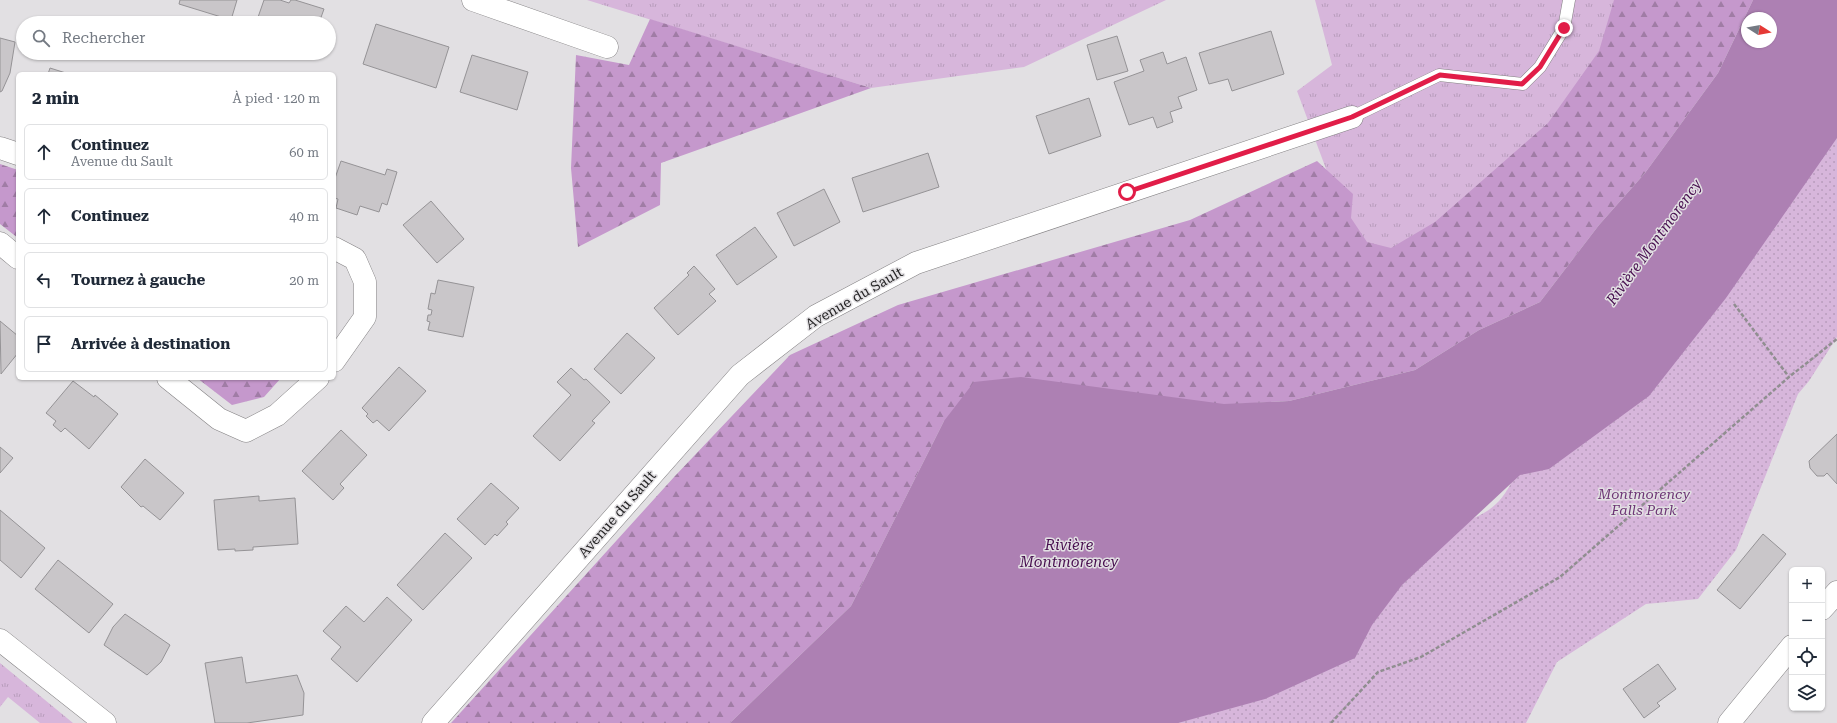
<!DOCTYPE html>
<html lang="fr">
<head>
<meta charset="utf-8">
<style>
  :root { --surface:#fff; --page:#f2f2f3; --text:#1f2937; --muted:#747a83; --line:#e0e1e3 }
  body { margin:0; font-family:"Roboto Serif",serif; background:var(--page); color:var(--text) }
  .controls { position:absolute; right:12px; bottom:12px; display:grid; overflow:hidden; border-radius:6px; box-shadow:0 1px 3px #0004 }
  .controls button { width:36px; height:36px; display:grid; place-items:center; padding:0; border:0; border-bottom:1px solid var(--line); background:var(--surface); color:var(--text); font:20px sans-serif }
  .compass { position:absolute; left:1741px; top:12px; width:36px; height:36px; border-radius:50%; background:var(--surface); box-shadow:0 1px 3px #0004; rotate:101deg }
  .stop { position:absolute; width:12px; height:12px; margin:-9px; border:3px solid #e11d48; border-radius:50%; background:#fff }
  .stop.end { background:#e11d48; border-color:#fff; box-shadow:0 1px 4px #0008 }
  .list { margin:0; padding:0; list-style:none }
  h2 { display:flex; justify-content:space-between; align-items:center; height:52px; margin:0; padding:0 16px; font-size:17px }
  h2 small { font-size:13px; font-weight:400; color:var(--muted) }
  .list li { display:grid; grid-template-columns:26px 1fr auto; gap:12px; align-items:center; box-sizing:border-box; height:56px; margin:0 8px 8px; padding:0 8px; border:1px solid var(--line); border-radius:6px }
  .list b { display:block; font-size:15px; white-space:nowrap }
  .list p { margin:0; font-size:13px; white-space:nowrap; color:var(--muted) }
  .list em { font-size:13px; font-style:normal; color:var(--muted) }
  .icon { flex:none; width:22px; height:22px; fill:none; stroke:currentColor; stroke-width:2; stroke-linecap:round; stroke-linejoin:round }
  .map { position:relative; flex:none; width:1837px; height:723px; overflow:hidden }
  .search { position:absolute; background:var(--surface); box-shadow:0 1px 3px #0004; left:16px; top:16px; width:320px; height:44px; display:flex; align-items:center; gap:10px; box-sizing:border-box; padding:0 14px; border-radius:22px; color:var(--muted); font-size:15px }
  .panel { position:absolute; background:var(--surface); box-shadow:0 1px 3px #0004; left:16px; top:72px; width:320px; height:308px; border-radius:6px }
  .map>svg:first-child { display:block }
</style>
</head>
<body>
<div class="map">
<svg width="1837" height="723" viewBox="0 0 1837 723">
  <defs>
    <pattern id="grass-tufts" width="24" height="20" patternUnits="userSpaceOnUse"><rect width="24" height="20" fill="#d7b6db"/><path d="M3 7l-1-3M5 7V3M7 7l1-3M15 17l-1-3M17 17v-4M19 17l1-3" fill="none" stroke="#b89cbc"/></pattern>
    <pattern id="forest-firs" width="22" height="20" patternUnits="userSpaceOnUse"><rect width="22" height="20" fill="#c598cc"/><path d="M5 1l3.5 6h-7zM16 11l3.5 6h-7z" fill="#a07ca5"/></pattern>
    <pattern id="park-dots" width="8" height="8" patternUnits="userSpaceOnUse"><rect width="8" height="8" fill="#d7b6db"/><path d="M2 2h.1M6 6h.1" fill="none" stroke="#b89cbc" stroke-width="1.8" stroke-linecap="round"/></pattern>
  </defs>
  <rect width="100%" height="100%" fill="#e2e0e3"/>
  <path fill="url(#grass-tufts)" d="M 587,0 L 1166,0 L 1024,67 L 871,88 Z
    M 1315,0 L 1656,0 L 1615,89 L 1374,292 L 1338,201 L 1297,91 L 1332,65 Z
    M 0,663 L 73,723 L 40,723 L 8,697 L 0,707 Z"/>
  <path fill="url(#forest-firs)" d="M 1614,0 L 1753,0 L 1718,73 L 1645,173 L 1599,225 L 1540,302 L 1479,330 L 1415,370 L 1289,401 L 944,421 L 851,606 L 730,723 L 451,723 L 675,476 L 790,355 L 898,305 L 1190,220 L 1317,161 L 1353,194 L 1351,218 L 1367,242 L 1391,248 L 1435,222 L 1548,123 L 1599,51 Z
    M 650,19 L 871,88 L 661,163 L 660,205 L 578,247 L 571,168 L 576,55 L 629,65 Z
    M 0,164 L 18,170 L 18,238 L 0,224 Z
    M 197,378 L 281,378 L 264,397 L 232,405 Z"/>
  <path fill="url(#park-dots)" d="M 1837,36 L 1837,337 L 1809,381 L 1798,394 L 1736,550 L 1698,599 L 1646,604 L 1557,662 L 1526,723 L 1092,723 L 1452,527 C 1484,514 1499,510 1514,477 Z"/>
  <path fill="#ad80b3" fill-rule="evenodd" d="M 1753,0 L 1837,0 L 1837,138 L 1726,298 L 1649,396 L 1549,469 L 1520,475 L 1402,585 L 1372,625 L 1355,658 L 1265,699 L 1178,723 L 730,723 L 851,606 L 944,421 L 974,382 L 1021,377 L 1224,404 L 1289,401 L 1415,370 L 1479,330 L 1540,302 L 1599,225 L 1645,173 L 1718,73 ZM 1747,18 L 1771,18 L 1771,42 L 1747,42 Z"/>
  <path fill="#c9c6c9" stroke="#959396" d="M 180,0 L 237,0 L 231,20 L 179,4 Z
    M 264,0 L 280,0 L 289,3 L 291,0 L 295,0 L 324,9 L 319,23 L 256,23 Z
    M 376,24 L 449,47 L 436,88 L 363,64 Z
    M 1271,31 L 1284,74 L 1232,91 L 1228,79 L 1209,84 L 1199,53 Z
    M 1117,36 L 1128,71 L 1097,80 L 1087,45 Z
    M 0,38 L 15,42 L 10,73 L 2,91 L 0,92 Z
    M 1163,52 L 1167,64 L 1186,57 L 1197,90 L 1178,97 L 1182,108 L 1170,112 L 1173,122 L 1157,128 L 1153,117 L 1129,125 L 1114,82 L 1144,71 L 1140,60 Z
    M 472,55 L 528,72 L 517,110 L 460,92 Z
    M 50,68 L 69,74 L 48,74 Z
    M 1089,98 L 1101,136 L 1049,154 L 1036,116 Z
    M 928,153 L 939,187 L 863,212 L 852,178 Z
    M 341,161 L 385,175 L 387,169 L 397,172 L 387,205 L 382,203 L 379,212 L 360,206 L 357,215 L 336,208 L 338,199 L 334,198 L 334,181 Z
    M 824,189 L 840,222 L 794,246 L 777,213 Z
    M 431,201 L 464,239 L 437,263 L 403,225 Z
    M 755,227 L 777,257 L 737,285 L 716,255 Z
    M 694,266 L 715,289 L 709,294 L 716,301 L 678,335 L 654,308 L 689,275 L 687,273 Z
    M 438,280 L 474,287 L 463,337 L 428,330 L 430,322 L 427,321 L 428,315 L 431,315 L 432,310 L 428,309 L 431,293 L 435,294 Z
    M 0,321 L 18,336 L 18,353 L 1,374 Z
    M 627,333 L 655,358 L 621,394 L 594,369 Z
    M 399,367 L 426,391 L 389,431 L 377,420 L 373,423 L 366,416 L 368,414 L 362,408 Z
    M 571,368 L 584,380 L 586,379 L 610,402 L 592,421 L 595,423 L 560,461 L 533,436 L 571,395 L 557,382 Z
    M 73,381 L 94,397 L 95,395 L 118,414 L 89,449 L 65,428 L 61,432 L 53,425 L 56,421 L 46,413 Z
    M 341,430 L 367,455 L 340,484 L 344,488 L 333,500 L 302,471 Z
    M 1837,434 L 1837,484 L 1827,473 L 1824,476 L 1817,476 L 1810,468 L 1809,461 Z
    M 0,447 L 13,458 L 0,473 Z
    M 145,459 L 184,493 L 160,520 L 143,506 L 141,507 L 121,487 Z
    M 491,483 L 519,508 L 506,522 L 508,524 L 497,536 L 495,534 L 485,545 L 457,519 Z
    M 259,496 L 259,501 L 295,498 L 298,544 L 253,547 L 253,550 L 235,551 L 235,549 L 218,550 L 214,500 Z
    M 0,510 L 45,548 L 21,578 L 0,560 Z
    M 445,533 L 472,558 L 423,610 L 397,585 Z
    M 1763,534 L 1786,554 L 1740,609 L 1717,590 Z
    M 58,560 L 113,604 L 89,633 L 35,589 Z
    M 387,597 L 412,620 L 357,682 L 331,659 L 341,647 L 323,631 L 346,606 L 364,622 Z
    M 125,614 L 170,645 L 161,662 L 147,675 L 104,645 L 113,627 Z
    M 242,657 L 246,683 L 297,675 L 304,693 L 303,715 L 247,723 L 215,723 L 205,663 Z
    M 1658,664 L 1676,689 L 1657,703 L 1660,706 L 1644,718 L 1623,689 Z"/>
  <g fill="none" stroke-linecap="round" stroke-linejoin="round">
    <g stroke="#838183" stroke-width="13">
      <path id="lane" d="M 1352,117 L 1439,75 L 1523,84 L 1540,67 L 1564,28 L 1569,0"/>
    </g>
    <g stroke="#838183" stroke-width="23">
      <path id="street" d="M 473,0 L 607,47
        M 0,148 L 18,154
        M 0,243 L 18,258
        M 334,248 L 355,259 L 365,282 L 365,317 L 334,361
        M 168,378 L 219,419 L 246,431 L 277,415 L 318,378
        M 1822,609 L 1837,592
        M 0,640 L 105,723
        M 433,723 L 740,375 L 816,316 L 916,263 L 1352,117
        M 1729,723 L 1792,646"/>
    </g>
    <path stroke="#908e90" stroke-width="2.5" stroke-dasharray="4 2" stroke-linecap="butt" d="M 1734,304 L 1789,377
      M 1331,723 L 1378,672 L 1421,657 L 1560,577 L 1789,377 L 1837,339"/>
    <use href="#lane" stroke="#fff" stroke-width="12"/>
    <use href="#street" stroke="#fff" stroke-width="22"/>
  </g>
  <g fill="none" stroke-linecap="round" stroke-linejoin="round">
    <path stroke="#e11d48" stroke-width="5" d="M 1127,192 L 1352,117 L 1440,75 L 1522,84 L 1540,67 L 1564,28"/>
  </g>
  <g text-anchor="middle" stroke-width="3" stroke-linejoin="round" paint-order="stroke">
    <g font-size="14" fill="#252425" stroke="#e2e0e3">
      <text transform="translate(854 298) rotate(-30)" y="5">Avenue du Sault</text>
      <text transform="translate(617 514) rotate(-49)" y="5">Avenue du Sault</text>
    </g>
    <g font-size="14" font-style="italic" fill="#6e3676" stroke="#e2e0e3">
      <text x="1644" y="499">Montmorency<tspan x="1644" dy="16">Falls Park</tspan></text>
    </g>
    <g font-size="15" font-style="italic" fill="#481050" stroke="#e2e0e3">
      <text transform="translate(1654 242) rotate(-54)" y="5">Rivière Montmorency</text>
      <text x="1069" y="550">Rivière<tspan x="1069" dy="17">Montmorency</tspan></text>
    </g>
  </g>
</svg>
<div class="controls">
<button>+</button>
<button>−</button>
<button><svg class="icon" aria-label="locate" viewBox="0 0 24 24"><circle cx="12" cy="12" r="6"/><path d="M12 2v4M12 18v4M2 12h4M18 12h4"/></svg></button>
<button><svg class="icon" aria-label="layers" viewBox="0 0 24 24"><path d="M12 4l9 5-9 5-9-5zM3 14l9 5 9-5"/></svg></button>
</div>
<svg class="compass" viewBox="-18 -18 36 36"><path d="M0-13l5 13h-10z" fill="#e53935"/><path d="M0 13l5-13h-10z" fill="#747a83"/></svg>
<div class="stop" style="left:1127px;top:192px"></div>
<div class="stop end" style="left:1564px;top:28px"></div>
<div class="search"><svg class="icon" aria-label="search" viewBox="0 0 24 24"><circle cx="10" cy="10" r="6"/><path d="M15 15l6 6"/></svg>Rechercher</div>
<section class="panel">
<h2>2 min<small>À pied · 120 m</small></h2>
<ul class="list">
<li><svg class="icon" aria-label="ahead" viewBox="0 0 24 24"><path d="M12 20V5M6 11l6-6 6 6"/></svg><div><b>Continuez</b><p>Avenue du Sault</p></div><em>60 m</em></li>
<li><svg class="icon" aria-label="ahead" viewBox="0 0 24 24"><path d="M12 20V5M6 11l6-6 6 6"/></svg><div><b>Continuez</b></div><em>40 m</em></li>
<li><svg class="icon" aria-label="left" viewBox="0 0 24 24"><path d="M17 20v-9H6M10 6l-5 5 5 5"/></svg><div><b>Tournez à gauche</b></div><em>20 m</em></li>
<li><svg class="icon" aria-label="arrive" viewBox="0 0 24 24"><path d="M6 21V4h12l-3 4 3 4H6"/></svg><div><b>Arrivée à destination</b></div></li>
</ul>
</section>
</div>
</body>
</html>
